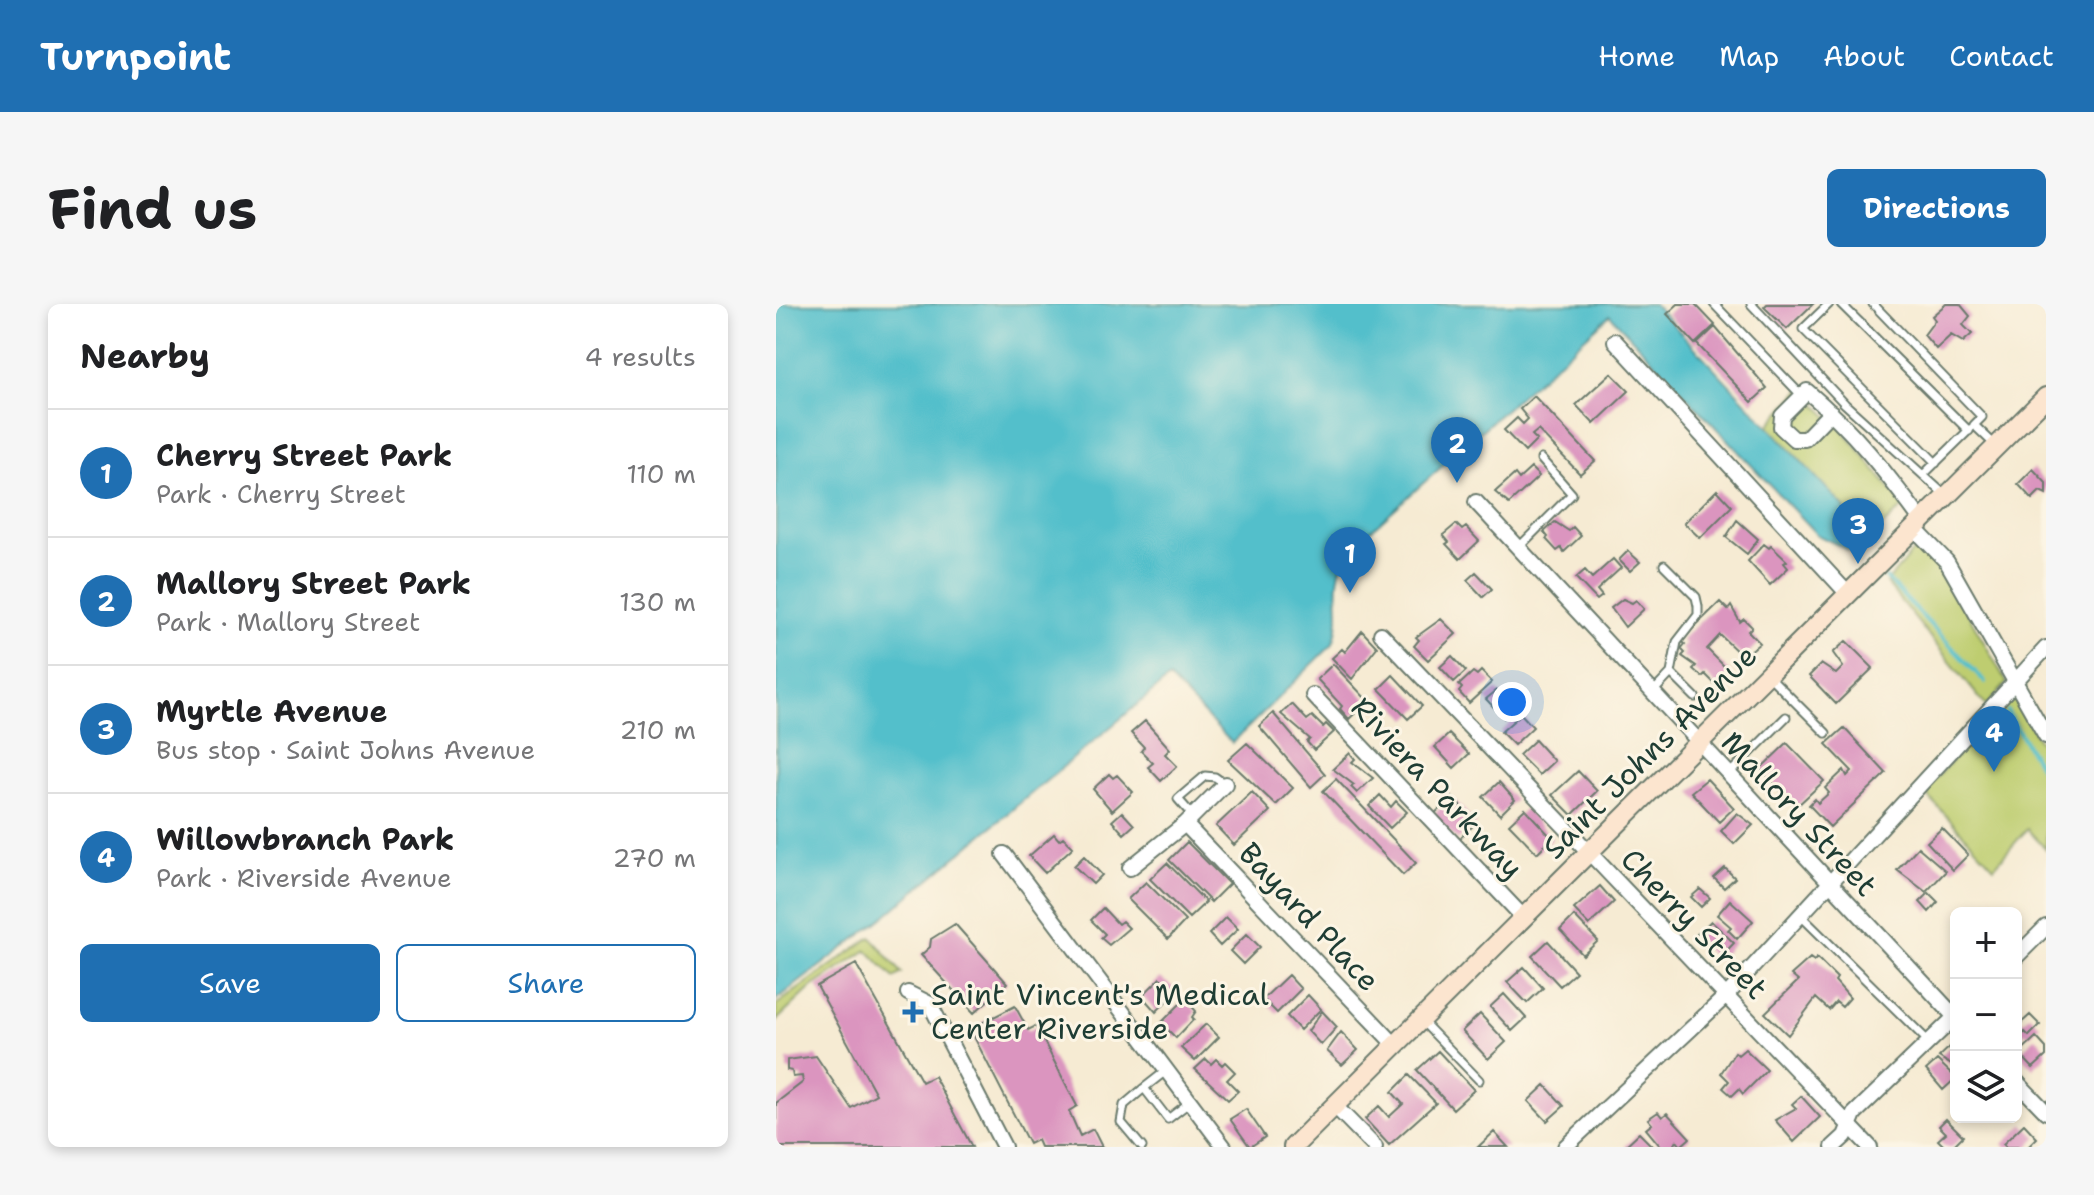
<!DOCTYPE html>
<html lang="en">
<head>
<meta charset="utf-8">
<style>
  :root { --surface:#fff; --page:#f6f6f6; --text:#202124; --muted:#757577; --line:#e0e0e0; --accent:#1f6fb2 }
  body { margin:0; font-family:"Shantell Sans",sans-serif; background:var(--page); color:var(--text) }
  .controls { position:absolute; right:24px; bottom:24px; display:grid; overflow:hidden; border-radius:12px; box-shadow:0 4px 12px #0003 }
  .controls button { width:72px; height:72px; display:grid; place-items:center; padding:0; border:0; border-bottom:2px solid var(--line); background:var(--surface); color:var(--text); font:40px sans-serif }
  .you { position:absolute; left:736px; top:398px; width:28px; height:28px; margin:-20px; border:6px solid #fff; border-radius:50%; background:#1a73e8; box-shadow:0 0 0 12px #1a73e833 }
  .badge { display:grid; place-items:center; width:52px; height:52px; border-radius:50%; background:var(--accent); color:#fff; font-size:26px; font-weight:700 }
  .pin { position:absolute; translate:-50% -66px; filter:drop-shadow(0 2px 4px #0008) }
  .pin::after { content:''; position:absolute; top:42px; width:28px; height:24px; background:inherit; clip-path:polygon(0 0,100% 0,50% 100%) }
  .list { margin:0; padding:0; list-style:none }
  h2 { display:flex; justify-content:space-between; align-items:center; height:104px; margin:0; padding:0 32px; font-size:34px }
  h2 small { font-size:26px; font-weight:400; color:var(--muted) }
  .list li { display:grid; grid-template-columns:52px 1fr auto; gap:24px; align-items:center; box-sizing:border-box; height:128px; padding:0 32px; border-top:2px solid var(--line) }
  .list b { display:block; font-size:30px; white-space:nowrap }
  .list p { margin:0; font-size:26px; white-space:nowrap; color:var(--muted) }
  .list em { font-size:26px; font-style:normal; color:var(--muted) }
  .actions { display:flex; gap:16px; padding:24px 32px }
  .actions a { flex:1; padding:18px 0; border:2px solid var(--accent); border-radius:12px; text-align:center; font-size:28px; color:var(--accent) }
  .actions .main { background:var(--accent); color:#fff }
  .icon { flex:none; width:44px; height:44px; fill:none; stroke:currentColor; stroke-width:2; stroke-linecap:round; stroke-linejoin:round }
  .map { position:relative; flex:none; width:1270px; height:843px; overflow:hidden; border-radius:12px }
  header { display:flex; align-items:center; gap:48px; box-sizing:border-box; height:112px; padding:0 40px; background:var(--accent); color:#fff }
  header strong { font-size:38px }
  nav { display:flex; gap:44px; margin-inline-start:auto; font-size:28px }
  .intro { display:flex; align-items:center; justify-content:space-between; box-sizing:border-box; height:192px; padding:0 48px }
  h1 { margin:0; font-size:56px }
  .button { padding:20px 36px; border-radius:12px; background:var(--accent); color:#fff; font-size:28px; font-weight:700 }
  main { display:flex; gap:48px; padding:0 48px }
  aside { flex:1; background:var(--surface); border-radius:12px; box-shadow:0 4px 12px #0003 }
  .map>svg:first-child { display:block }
</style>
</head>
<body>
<header>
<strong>Turnpoint</strong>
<nav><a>Home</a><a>Map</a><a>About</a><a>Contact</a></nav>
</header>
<div class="intro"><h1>Find us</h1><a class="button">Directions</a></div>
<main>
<aside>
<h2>Nearby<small>4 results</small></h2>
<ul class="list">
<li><span class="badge">1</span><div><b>Cherry Street Park</b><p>Park · Cherry Street</p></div><em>110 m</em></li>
<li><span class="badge">2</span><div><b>Mallory Street Park</b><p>Park · Mallory Street</p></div><em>130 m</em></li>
<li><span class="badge">3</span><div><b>Myrtle Avenue</b><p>Bus stop · Saint Johns Avenue</p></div><em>210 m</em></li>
<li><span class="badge">4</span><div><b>Willowbranch Park</b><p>Park · Riverside Avenue</p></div><em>270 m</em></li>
</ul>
<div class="actions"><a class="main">Save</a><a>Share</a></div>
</aside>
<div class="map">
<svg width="1270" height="843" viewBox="0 0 1270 843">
  <rect width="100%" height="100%" fill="#fcf5e5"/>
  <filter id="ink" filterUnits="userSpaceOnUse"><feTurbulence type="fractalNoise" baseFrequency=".0125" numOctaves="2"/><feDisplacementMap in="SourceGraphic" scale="16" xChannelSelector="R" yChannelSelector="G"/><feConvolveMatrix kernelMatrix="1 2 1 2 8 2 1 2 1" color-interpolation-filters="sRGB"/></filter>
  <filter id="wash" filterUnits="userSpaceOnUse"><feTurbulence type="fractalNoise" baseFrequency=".006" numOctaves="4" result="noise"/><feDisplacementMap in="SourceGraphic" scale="32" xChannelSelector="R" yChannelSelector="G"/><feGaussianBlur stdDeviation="1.8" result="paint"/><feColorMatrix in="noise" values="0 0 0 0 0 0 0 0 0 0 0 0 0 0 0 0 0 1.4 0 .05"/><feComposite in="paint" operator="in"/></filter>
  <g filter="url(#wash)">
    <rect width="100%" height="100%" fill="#f6ebd3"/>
    <path fill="#becd6f" stroke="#6e8552" stroke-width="2" d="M 1024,86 L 1066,125 L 1128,202 L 1085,243 L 1068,203 L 992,122 Z
      M 1145,238 L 1165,262 L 1231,379 L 1210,402 L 1110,279 Z
      M 1236,391 L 1270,448 L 1270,545 L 1251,525 L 1218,563 L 1148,488 Z
      M 95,633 L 126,669 L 118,674 L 91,646 L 36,683 L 0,717 L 0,701 Z"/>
    <path fill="#52bfcb" stroke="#387e80" stroke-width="2" d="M 0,0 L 878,0 L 1068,203 L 1085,243 L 1079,249 L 1041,231 L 834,11 L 573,246 C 550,286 571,307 556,341 L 456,439 L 393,374 L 108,613 L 0,696 Z"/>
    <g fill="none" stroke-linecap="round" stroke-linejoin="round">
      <path stroke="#52bfcb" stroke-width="4" d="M 1110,274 L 1209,378
        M 1231,407 L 1270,474"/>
    </g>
    <g id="blocks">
      <path fill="#db95bf" d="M 902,0 L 919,0 L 939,21 L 919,40 L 891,10 Z
        M 991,0 L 1037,0 L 1011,25 L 988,3 Z
        M 1170,0 L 1184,0 L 1194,12 L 1187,21 L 1196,30 L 1187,38 L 1175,31 L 1160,45 L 1148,31 L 1159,16 L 1156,12 Z
        M 939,23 L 991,84 L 976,98 L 921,40 Z
        M 835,69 L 853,87 L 818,120 L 800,101 Z
        M 758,92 L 819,157 L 804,170 L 762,126 L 756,131 L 761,136 L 749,148 L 728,126 L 741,114 L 747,120 L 752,115 L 744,105 Z
        M 755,164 L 763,172 L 733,200 L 719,188 L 739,170 L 743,175 Z
        M 1257,165 L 1270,179 L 1270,190 L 1264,187 L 1256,195 L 1242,180 Z
        M 941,186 L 956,202 L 924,234 L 908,219 Z
        M 961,216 L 982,235 L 971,250 L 950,233 Z
        M 779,218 L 793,227 L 797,223 L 805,232 L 788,248 L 785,244 L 781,247 L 770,235 L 772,233 L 768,228 Z
        M 680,220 L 686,226 L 690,223 L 703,237 L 684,255 L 670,240 L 673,238 L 667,231 Z
        M 988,240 L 993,244 L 995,242 L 1011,257 L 1008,259 L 1012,264 L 994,281 L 972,257 Z
        M 852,247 L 864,258 L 854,267 L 843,256 Z
        M 837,255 L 845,264 L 821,286 L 826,292 L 821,296 L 800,274 L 809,266 L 816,274 Z
        M 700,268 L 716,285 L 707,293 L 691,276 Z
        M 847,295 L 856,299 L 860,296 L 868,305 L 849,323 L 835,304 Z
        M 944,298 L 952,306 L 955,302 L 964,318 L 968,315 L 976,323 L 972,327 L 984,339 L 967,353 L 944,331 L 931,345 L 955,369 L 941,382 L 929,370 L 926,373 L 917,365 L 920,362 L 906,352 L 909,349 L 905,345 L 909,340 L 905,336 Z
        M 665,315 L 680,330 L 652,356 L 638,342 L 643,336 L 640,333 Z
        M 586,327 L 601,343 L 576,375 L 556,354 L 566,345 L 569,348 Z
        M 1070,337 L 1097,364 L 1060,400 L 1033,372 L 1045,360 L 1060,370 L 1067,363 L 1057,349 Z
        M 676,352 L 690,367 L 678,378 L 664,363 Z
        M 557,360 L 592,397 L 573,415 L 564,405 L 566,402 L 541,375 Z
        M 705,367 L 716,378 L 693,399 L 683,388 L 686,384 L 683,381 L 697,368 L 701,371 Z
        M 617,371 L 646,402 L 632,415 L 603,385 Z
        M 721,386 L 738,404 L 728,414 L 710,395 Z
        M 516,400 L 531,416 L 536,412 L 547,423 L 550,420 L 558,428 L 538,446 L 531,438 L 534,435 L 505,410 Z
        M 497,409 L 549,470 L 535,483 L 483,422 Z
        M 745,410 L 757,423 L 738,441 L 725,428 Z
        M 369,417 L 394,445 L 389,450 L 401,462 L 385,477 L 372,463 L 377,459 L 365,447 L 368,443 L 355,429 Z
        M 1068,424 L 1110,469 L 1054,523 L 1033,501 L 1039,495 L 1042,499 L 1053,489 L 1049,484 L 1068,466 L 1071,472 L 1076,467 L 1050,440 Z
        M 673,430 L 693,450 L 678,464 L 659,443 Z
        M 759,436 L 778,457 L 763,471 L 743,451 Z
        M 471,439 L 517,484 L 500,501 L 452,456 Z
        M 1011,439 L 1048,477 L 1020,503 L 984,465 Z
        M 574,449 L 579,455 L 576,458 L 597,474 L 581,489 L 575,483 L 578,481 L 557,465 Z
        M 802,467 L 821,487 L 796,511 L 776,491 Z
        M 333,470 L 337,474 L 341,471 L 357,488 L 336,507 L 317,485 Z
        M 560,475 L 640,559 L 627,571 L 547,487 Z
        M 931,475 L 958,504 L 943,518 L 915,488 Z
        M 723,478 L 739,496 L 724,511 L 707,493 Z
        M 476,488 L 494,507 L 458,541 L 440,522 Z
        M 604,491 L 615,503 L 620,497 L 631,508 L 614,524 L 593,502 Z
        M 676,493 L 700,519 L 682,536 L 657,511 Z
        M 749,505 L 776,534 L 761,549 L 733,520 Z
        M 346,508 L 358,521 L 348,530 L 336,517 Z
        M 961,509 L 977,521 L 958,540 L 945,527 Z
        M 1166,524 L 1192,551 L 1177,566 L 1151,538 Z
        M 278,530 L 283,536 L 287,533 L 297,543 L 269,569 L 253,552 Z
        M 411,538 L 453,580 L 435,598 L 393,556 Z
        M 1142,543 L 1170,567 L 1150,588 L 1121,566 Z
        M 308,552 L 326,571 L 317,580 L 298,562 Z
        M 391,559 L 430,598 L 413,614 L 374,575 Z
        M 949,564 L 959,574 L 948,584 L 938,574 Z
        M 370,578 L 409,617 L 392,635 L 352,595 Z
        M 824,582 L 838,598 L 813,621 L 798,605 Z
        M 924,585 L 934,594 L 925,603 L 915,593 Z
        M 1153,589 L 1162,598 L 1153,608 L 1144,598 Z
        M 954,596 L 977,617 L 961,635 L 952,626 L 955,623 L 941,611 Z
        M 327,604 L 342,620 L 346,617 L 353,624 L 333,641 L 325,634 L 329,630 L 315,616 Z
        M 798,612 L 822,637 L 807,651 L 784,626 Z
        M 450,613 L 462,625 L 444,642 L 433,630 Z
        M 935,617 L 958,639 L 941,657 L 919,632 Z
        M 179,620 L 231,679 L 198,709 L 145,651 L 154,643 L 155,635 Z
        M 471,630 L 484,643 L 467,660 L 454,647 Z
        M 772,637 L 800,668 L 784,682 L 756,652 Z
        M 1034,654 L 1038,657 L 1041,654 L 1061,674 L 1059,677 L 1074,694 L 1066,703 L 1060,698 L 1053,706 L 1040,694 L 1012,731 L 989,709 L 1022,677 L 1015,671 Z
        M 80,660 L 146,778 L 158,772 L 196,843 L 0,843 L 0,799 L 27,778 L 26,772 L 17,773 L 16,767 L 11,766 L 11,756 L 40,752 L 75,804 L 100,790 L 41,682 Z
        M 748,663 L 767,684 L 751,699 L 731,678 Z
        M 512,671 L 525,685 L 501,709 L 487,695 Z
        M 384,674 L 401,686 L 380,708 L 366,692 Z
        M 728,690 L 750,714 L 736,727 L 714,703 Z
        M 532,691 L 545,705 L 524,726 L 511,712 Z
        M 409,695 L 420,707 L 416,713 L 418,715 L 400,734 L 385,719 Z
        M 239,702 L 252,726 L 260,722 L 301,802 L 293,807 L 304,832 L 317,825 L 326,843 L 264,843 L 261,836 L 253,840 L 194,725 Z
        M 546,707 L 561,723 L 545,741 L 532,727 Z
        M 704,710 L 730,738 L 712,755 L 686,727 Z
        M 1254,711 L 1264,721 L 1253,732 L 1249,728 L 1240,737 L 1240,716 L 1244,720 Z
        M 430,720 L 443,733 L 419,757 L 405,744 Z
        M 565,728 L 582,746 L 566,761 L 551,747 Z
        M 1260,733 L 1270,744 L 1270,752 L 1257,764 L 1243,749 Z
        M 1180,737 L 1180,764 L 1163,753 Z
        M 969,745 L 991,766 L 967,790 L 963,785 L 956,792 L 947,784 L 953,777 L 945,769 L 959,748 L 962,751 Z
        M 662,747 L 698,786 L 677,805 L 641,766 Z
        M 430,755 L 435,760 L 440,755 L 446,761 L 449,758 L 459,768 L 451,776 L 462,787 L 452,796 L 419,765 Z
        M 1161,756 L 1180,774 L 1167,786 L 1150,766 Z
        M 633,771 L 660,799 L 613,841 L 589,815 L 603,802 L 613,813 L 627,800 L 616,788 Z
        M 769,781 L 788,802 L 771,817 L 752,797 Z
        M 1025,792 L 1044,813 L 1018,838 L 999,816 L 1020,804 L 1016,800 Z
        M 470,805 L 489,833 L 474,843 L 454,815 Z
        M 882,808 L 886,813 L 891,809 L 914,834 L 905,842 L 901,837 L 897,843 L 885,843 L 870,825 L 876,820 L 872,815 Z
        M 1170,815 L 1187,832 L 1176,843 L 1169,843 L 1162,836 L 1170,829 L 1163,822 Z
        M 1248,820 L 1261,834 L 1252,843 L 1230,843 L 1227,840 Z
        M 718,828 L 732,843 L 702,843 Z
        M 863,829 L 877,843 L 848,843 Z"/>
    </g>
  </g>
  <g filter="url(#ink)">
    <use href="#blocks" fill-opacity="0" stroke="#6a7a6c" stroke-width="2"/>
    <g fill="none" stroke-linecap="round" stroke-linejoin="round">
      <g stroke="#6a7a6c" stroke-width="11">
        <path id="lane" d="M 938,0 L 1026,92
          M 975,0 L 1069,100 L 1169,191
          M 1053,0 L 1027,25 L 1160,159
          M 1065,0 L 1193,127
          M 1097,0 L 1206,113 L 1198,121 L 1219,141
          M 1147,171 L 1194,125
          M 742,244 L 796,190 L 765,155
          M 888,261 L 920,293 L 922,302 L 922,311 L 901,338 L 895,369
          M 993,372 L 1050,429
          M 877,388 L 895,369 L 919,393
          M 953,470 L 1010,413
          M 417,512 L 402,495 L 429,472 L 439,473 L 449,480
          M 1024,611 L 1153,738
          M 646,717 L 703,776
          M 391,766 L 368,784 L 392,815 L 414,798
          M 366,843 L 345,818 L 348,801 L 368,784"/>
      </g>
      <g stroke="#6a7a6c" stroke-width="18">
        <path id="street" d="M 839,37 L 1072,290
          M 1055,108 L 1029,135 L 1018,135 L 1005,123 L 1006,112 L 1031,87 C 1079,128 1108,166 1146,217
          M 700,198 L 1180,714
          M 1138,224 L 1171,258 L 1270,432
          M 605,330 L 1094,843
          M 537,391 L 747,613
          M 409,520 L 619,741
          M 228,550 L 448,843
          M 354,564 L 409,520 L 449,480
          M 1240,653 L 1270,623
          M 132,689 L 154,700 L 228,843
          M 1240,777 L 1270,808
          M 559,802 L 599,843
          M 789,843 L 951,691 L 1270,344
          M 1057,843 L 1069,832 L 1078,810 L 1180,712"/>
      </g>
      <g stroke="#6a7a6c" stroke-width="22">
        <path id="secondary" d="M 517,843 L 1270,93"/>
      </g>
      <use href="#lane" stroke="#fff" stroke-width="7"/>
      <use href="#street" stroke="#fff" stroke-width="14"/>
      <use href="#secondary" stroke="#fce5cf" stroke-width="18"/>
    </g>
  </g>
  <path fill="#1f6fb2" stroke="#fcf5e5" stroke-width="3" d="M133 696h8v8h8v8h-8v8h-8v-8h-8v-8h8z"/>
  <g text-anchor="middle" stroke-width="6" stroke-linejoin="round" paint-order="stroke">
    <g font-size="30" fill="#1f3d34" stroke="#fcf5e5">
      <text transform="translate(874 448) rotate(-45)" y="10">Saint Johns Avenue</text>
      <text transform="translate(661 484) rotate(47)" y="10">Riviera Parkway</text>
      <text transform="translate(1023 510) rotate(47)" y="10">Mallory Street</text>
      <text transform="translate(533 613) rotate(47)" y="10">Bayard Place</text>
      <text transform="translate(918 620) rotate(46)" y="10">Cherry Street</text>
    </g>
    <g font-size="30" fill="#1f3d34" stroke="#fcf5e5" text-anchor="start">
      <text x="155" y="701">Saint Vincent's Medical<tspan x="155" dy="34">Center Riverside</tspan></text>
    </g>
  </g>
</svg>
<div class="controls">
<button>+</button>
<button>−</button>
<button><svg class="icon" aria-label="layers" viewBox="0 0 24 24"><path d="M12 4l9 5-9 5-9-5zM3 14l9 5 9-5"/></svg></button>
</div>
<div class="you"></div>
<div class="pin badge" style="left:574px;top:289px">1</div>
<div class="pin badge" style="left:681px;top:179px">2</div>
<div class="pin badge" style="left:1082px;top:260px">3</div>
<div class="pin badge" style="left:1218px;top:468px">4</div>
</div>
</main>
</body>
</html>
